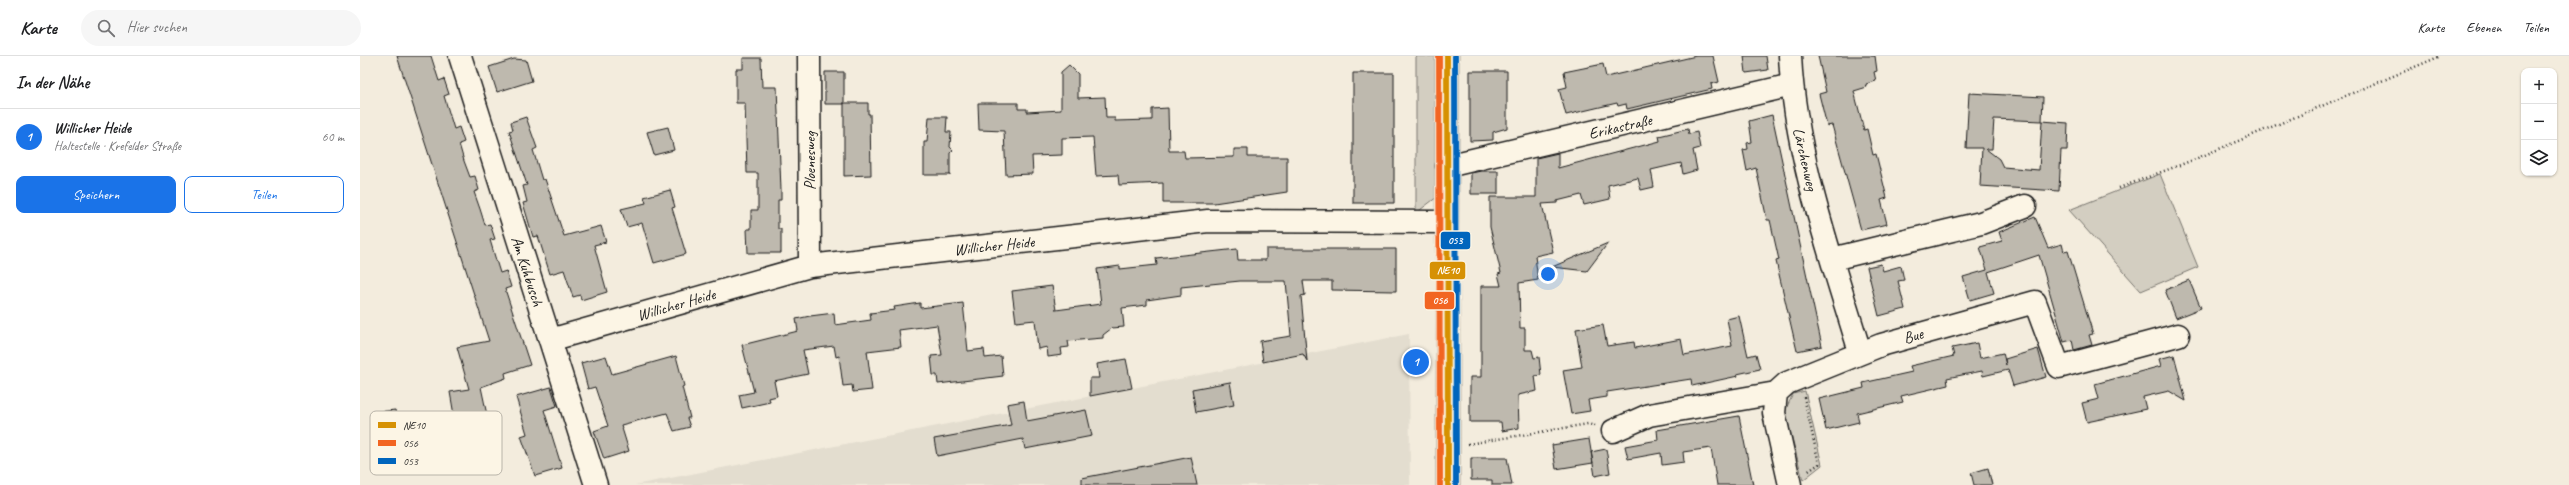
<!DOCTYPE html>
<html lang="de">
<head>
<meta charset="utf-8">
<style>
  :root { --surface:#fff; --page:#f6f6f6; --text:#202124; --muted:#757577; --line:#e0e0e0; --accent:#1a73e8 }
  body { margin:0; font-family:Caveat,sans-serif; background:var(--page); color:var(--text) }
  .controls { position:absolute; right:12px; top:12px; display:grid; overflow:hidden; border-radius:8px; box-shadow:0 1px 3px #0004 }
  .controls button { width:36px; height:36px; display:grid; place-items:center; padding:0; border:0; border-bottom:1px solid var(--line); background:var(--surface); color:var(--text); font:20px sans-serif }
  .you { position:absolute; left:1188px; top:218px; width:14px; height:14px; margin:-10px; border:3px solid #fff; border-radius:50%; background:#1a73e8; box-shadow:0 0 0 6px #1a73e833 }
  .badge { display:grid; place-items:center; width:26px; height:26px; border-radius:50%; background:var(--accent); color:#fff; font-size:13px; font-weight:700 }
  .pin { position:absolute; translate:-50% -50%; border:2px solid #fff; box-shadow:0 1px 4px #0006 }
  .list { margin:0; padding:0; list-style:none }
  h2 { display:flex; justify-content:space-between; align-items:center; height:52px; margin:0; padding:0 16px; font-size:17px }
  h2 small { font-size:13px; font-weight:400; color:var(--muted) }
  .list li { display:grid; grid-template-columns:26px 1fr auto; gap:12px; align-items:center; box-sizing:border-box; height:56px; padding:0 16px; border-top:1px solid var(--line) }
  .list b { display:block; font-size:15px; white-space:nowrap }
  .list p { margin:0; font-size:13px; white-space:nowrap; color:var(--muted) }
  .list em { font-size:13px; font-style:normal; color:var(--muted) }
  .actions { display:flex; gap:8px; padding:12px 16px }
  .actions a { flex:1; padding:9px 0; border:1px solid var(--accent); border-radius:8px; text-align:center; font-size:14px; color:var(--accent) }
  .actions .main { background:var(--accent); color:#fff }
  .icon { flex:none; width:22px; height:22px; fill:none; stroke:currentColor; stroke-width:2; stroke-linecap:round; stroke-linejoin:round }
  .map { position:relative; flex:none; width:2209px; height:429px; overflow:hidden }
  header { display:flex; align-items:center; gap:24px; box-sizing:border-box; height:56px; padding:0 20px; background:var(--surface); border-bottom:1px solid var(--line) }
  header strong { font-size:19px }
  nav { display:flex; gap:22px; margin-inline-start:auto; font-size:14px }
  .search { width:280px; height:36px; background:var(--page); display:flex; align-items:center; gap:10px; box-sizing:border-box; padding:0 14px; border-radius:22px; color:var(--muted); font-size:15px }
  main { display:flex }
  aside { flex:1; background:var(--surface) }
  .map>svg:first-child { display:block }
</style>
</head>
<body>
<header>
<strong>Karte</strong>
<div class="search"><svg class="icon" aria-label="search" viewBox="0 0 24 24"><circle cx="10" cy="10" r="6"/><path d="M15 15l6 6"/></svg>Hier suchen</div>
<nav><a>Karte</a><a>Ebenen</a><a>Teilen</a></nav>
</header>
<main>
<aside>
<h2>In der Nähe<small></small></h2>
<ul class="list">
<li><span class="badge">1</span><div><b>Willicher Heide</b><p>Haltestelle · Krefelder Straße</p></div><em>60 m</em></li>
</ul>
<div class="actions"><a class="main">Speichern</a><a>Teilen</a></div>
</aside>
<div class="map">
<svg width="2209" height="429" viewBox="0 0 2209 429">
  <rect width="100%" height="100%" fill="#f3ecdd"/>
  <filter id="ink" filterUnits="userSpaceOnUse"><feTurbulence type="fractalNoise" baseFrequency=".025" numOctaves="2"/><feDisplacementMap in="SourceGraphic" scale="8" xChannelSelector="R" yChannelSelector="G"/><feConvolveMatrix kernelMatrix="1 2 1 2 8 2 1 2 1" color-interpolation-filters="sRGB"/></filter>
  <g filter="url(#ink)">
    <path fill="#e3ddcf" d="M 1049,278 L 1050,429 L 275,429 Z"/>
    <path fill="#d3cec1" stroke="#78756e" d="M 1056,0 L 1077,0 L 1077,141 L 1056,157 Z
      M 1800,118 L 1838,211 L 1781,235 L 1709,154 Z
      M 1445,335 L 1462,409 L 1443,424 L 1425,355 L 1433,338 Z"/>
    <path fill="#beb9ae" stroke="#1c1c1c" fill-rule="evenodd" d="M 37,0 L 71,0 L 79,25 L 84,23 L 89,38 L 84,40 L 94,73 L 99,71 L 104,86 L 99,88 L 104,105 L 110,121 L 115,120 L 119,134 L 114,136 L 120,153 L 125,169 L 130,168 L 135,183 L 130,184 L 135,201 L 140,217 L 146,215 L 151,231 L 145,233 L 170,309 L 145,317 L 146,322 L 121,331 L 133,387 L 117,390 L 116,386 L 113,387 L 110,377 L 105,378 L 100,358 L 94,359 L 90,336 L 109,333 L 97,291 L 129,285 Z
      M 1336,0 L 1353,0 L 1359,26 L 1351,28 L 1352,33 L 1267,53 L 1266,48 L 1258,50 L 1257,47 L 1206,59 L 1199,33 L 1207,31 L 1204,16 L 1243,8 L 1246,21 Z
      M 1384,0 L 1406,0 L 1408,14 L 1386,17 Z
      M 1458,0 L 1515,0 L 1517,15 L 1514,16 L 1516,25 L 1506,28 L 1507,31 L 1494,35 L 1504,74 L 1507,73 L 1513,99 L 1516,98 L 1527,142 L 1521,144 L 1527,168 L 1501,174 L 1472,69 L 1467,70 L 1459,38 L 1466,36 Z
      M 383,2 L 401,2 L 402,31 L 417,31 L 421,134 L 421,144 L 418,144 L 418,173 L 421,173 L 421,197 L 388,197 L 387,173 L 391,173 L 391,154 L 398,154 L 398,117 L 387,117 L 385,47 L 376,47 L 376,13 L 383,13 Z
      M 154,3 L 166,4 L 172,25 L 137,36 L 129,11 Z
      M 709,9 L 718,18 L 718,42 L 745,41 L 746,62 L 755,62 L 755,65 L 792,64 L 792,53 L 808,52 L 809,95 L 824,95 L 825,102 L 874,101 L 874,93 L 888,93 L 888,101 L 927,101 L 927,136 L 854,147 L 803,147 L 803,127 L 759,129 L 758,119 L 736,120 L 733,81 L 702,82 L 702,99 L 672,100 L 673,118 L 646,119 L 644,75 L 619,74 L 618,47 L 658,47 L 658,53 L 667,53 L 667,56 L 701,54 L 701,16 Z
      M 1110,15 L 1147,15 L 1147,72 L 1133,76 L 1133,84 L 1110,85 Z
      M 465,16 L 484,16 L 484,48 L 465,48 Z
      M 993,17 L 1034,17 L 1034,147 L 993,147 Z
      M 1609,37 L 1683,41 L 1682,65 L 1708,67 L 1707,94 L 1701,94 L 1699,135 L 1620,130 L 1622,92 L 1606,92 ZM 1634,63 L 1682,65 L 1679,114 L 1643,111 L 1639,103 L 1626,93 L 1632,93 Z
      M 484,47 L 508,47 L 508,58 L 510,58 L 511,119 L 484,120 Z
      M 1412,59 L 1462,290 L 1437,295 L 1418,214 L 1416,205 L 1419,204 L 1410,164 L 1407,164 L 1396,112 L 1387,115 L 1383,94 L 1388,93 L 1387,87 L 1392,86 L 1389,65 Z
      M 166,61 L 177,92 L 173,94 L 182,124 L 185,123 L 204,180 L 241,170 L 246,186 L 234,189 L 247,236 L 221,244 L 220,239 L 213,241 L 204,214 L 190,218 L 178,180 L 173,181 L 163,147 L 167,146 L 163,130 L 167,129 L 149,75 L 153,74 L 151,66 Z
      M 569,61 L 587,61 L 586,76 L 591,76 L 590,91 L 593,94 L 590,97 L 590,119 L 564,119 L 564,86 L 567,86 Z
      M 308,71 L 314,94 L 294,99 L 287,76 Z
      M 1328,73 L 1329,78 L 1337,76 L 1340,92 L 1333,94 L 1337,114 L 1323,118 L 1321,107 L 1291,114 L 1294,131 L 1281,134 L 1278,122 L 1248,129 L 1250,143 L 1224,149 L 1221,139 L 1197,145 L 1197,147 L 1182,148 L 1193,196 L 1175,200 L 1178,224 L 1159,227 L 1160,272 L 1165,272 L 1165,294 L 1172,294 L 1174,302 L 1179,301 L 1181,319 L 1175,320 L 1177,335 L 1158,339 L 1159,372 L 1142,375 L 1141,366 L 1110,366 L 1110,321 L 1121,321 L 1121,230 L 1141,230 L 1138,218 L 1141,217 L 1130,171 L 1130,141 L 1176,141 L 1176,102 L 1198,97 L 1198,112 L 1300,85 L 1299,80 Z
      M 1121,115 L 1138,115 L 1138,138 L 1111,138 L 1111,117 Z
      M 310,134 L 315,151 L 312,152 L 326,198 L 294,207 L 282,167 L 267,171 L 261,153 L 286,147 L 284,141 Z
      M 1675,161 L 1688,192 L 1702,188 L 1704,196 L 1708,195 L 1733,278 L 1729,279 L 1732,289 L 1714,294 L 1712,284 L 1704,286 L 1679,199 L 1628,216 L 1634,237 L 1610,244 L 1603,221 L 1627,214 L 1620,191 L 1642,185 L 1639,176 Z
      M 1248,187 L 1227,215 L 1192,211 Z
      M 877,193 L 878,204 L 906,204 L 906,193 L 1036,193 L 1036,235 L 972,234 L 972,225 L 943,225 L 945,239 L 941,240 L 947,305 L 943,298 L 903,306 L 900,285 L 931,280 L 926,225 L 880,225 L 821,231 L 821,239 L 787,244 L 787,249 L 762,252 L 764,271 L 752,272 L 743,279 L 743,282 L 708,285 L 709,291 L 701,292 L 702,299 L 688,301 L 687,291 L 678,293 L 675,264 L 656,266 L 652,235 L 692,230 L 696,254 L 741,248 L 737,213 L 760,210 L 760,213 L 797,209 L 796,202 Z
      M 1521,208 L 1523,215 L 1541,210 L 1544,224 L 1538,225 L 1545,253 L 1519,260 L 1507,211 Z
      M 1829,224 L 1841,252 L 1816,262 L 1805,234 Z
      M 560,247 L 560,252 L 603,247 L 608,295 L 624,293 L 625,302 L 641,300 L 643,320 L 578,328 L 577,319 L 573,319 L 571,300 L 582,299 L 577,269 L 539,274 L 541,291 L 507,295 L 512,334 L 493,336 L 492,329 L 483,330 L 479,300 L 476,301 L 474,290 L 443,294 L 448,318 L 414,325 L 417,340 L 409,342 L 410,346 L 382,352 L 379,339 L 394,336 L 382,289 L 438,275 L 436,263 L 450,260 L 474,257 L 475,269 L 511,264 L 510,257 L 535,254 L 534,251 Z
      M 1379,260 L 1388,300 L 1396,298 L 1400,313 L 1377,318 L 1378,320 L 1332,330 L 1331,323 L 1247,336 L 1247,341 L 1228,344 L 1230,355 L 1211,358 L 1203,314 L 1222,311 L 1216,273 L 1243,269 L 1247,290 L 1274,286 L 1275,292 L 1321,283 L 1324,299 L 1372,290 L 1367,263 Z
      M 1617,287 L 1620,302 L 1643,297 L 1646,309 L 1645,303 L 1678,293 L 1686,321 L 1653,330 L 1648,314 L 1623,320 L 1622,315 L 1587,322 L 1588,329 L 1541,340 L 1543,346 L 1497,357 L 1499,366 L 1466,374 L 1459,343 L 1504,332 L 1503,327 L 1552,316 L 1550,310 L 1594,300 L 1592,292 Z
      M 1814,299 L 1826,345 L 1809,335 L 1783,341 L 1786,353 L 1727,366 L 1722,347 L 1739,343 L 1735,328 L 1801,310 L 1799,303 Z
      M 246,300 L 252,318 L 316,300 L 324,330 L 322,331 L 330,362 L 327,362 L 330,371 L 314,375 L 307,357 L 261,369 L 269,395 L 244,403 L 234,375 L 248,370 L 235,331 L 228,333 L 221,307 Z
      M 766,303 L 772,332 L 730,340 L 730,322 L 739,322 L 737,308 Z
      M 870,326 L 874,349 L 836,356 L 832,333 Z
      M 191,331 L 197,350 L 184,354 L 202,412 L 175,420 L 161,380 L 167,378 L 156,341 Z
      M 664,345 L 667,365 L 726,354 L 732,380 L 665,393 L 663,383 L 577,400 L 574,383 L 651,369 L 647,348 Z
      M 35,354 L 39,371 L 21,373 L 17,356 Z
      M 1379,360 L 1393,429 L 1357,429 L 1351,392 L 1323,396 L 1324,406 L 1302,409 L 1301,397 L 1268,403 L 1265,390 L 1298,384 L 1297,374 Z
      M 1229,383 L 1233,407 L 1196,413 L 1192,389 Z
      M 1246,393 L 1250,417 L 1235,420 L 1231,396 Z
      M 831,401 L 837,429 L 722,429 L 722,422 Z
      M 1111,402 L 1147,402 L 1152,429 L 1132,429 L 1132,424 L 1111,424 Z
      M 1628,412 L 1632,429 L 1614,429 L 1611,417 Z"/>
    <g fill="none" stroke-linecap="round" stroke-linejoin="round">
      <g stroke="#1c1c1c" stroke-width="25">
        <path id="minor" d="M 100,0 L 236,429
          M 449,0 L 450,210
          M 1430,0 C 1435,101 1471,200 1500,296
          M 1087,110 L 1432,29
          M 1472,203 L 1621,167 L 1665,150
          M 190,284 L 450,210 L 848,165 L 1087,166
          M 1416,337 L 1414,357 L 1430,429
          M 1253,375 L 1289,359 L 1416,337 L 1427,327 L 1521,289 L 1675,246 L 1699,311 L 1818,279"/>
      </g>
      <g stroke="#1c1c1c" stroke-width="25">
        <path id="major" d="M 1087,0 L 1088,429"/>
      </g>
      <path stroke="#1c1c1c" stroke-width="2.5" stroke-dasharray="1 3" stroke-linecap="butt" d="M 1759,132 L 1828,106 L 2081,0
        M 1444,341 L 1459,408 L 1447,416
        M 1108,388 L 1228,368 L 1235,370"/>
      <use href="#minor" stroke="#fcf5e5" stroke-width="22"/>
      <use href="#major" stroke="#fcf5e5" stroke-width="22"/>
      <g stroke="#fcf5e5" stroke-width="9">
        <path id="bus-1" d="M 1087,0 L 1088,429"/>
      </g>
      <g stroke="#fcf5e5" stroke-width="9">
        <path id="bus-2" d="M 1079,0 L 1080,429"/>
      </g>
      <g stroke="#fcf5e5" stroke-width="9">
        <path id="bus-3" d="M 1095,0 L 1096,429"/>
      </g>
      <use href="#bus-1" stroke="#d69104" stroke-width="6"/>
      <use href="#bus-2" stroke="#f26522" stroke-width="6"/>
      <use href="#bus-3" stroke="#0065bd" stroke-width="6"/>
    </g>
  </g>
  <g text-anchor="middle" stroke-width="4" stroke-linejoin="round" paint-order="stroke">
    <g font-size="16" fill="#1c1c1c" stroke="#fcf5e5">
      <text transform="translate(1260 70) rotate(-13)" y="6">Erikastraße</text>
      <text transform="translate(1446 103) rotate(77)" y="6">Lärchenweg</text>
      <text transform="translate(449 105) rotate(-90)" y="6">Ploenesweg</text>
      <text transform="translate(634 189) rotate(-6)" y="6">Willicher Heide</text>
      <text transform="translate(168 215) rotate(72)" y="6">Am Kuhbusch</text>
      <text transform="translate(316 248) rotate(-16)" y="6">Willicher Heide</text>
      <text transform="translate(1553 279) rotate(-16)" y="6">Bue</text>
    </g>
  </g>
  <rect x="10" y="355" width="132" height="64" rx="6" fill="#fcf5e5" stroke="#b9b4a9" stroke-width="1"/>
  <rect x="18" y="366" width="18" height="6" fill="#d69104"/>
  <rect x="18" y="384" width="18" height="6" fill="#f26522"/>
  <rect x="18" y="402" width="18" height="6" fill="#0065bd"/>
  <g font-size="11" fill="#1c1c1c">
    <text x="43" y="373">NE10</text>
    <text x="43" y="391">056</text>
    <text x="43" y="409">053</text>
  </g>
  <g stroke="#fcf5e5" stroke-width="1.5">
    <rect x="1080" y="175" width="31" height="19" rx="4" fill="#0065bd"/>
    <rect x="1069" y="205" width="37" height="19" rx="4" fill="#d69104"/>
    <rect x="1064" y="235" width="31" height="19" rx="4" fill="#f26522"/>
  </g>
  <g font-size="11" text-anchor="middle" font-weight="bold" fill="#fff">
    <text x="1095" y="188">053</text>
    <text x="1088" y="218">NE10</text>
    <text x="1080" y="248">056</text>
  </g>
</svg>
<div class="controls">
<button>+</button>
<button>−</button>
<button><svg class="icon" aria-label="layers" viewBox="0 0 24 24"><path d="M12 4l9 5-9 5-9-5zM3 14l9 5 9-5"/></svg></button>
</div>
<div class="you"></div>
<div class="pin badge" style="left:1056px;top:306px">1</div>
</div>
</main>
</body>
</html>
